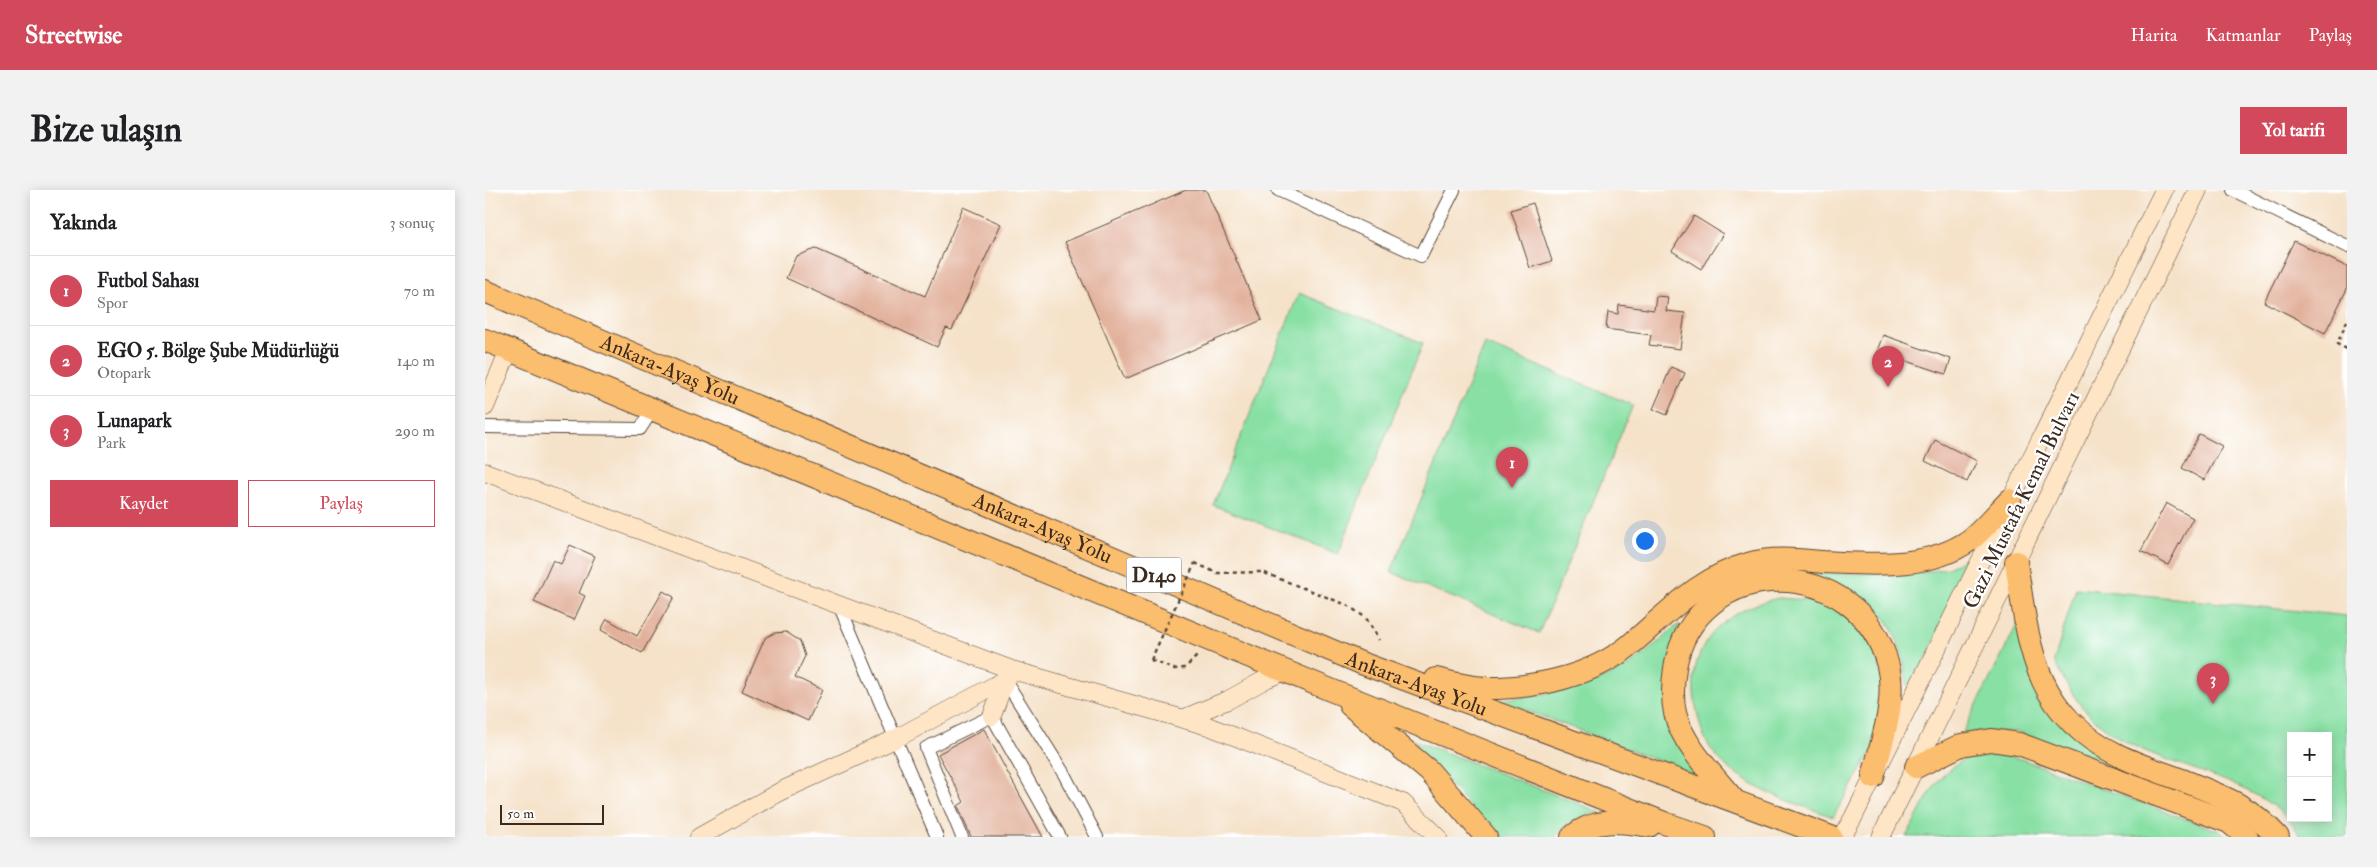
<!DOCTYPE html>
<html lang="tr">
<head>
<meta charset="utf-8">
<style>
  :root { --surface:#fff; --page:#f2f2f2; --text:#202124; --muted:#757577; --line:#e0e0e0; --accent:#d1495b }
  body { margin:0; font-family:"IM FELL Double Pica",serif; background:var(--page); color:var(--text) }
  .controls { position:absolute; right:15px; bottom:15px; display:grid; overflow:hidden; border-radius:0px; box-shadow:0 2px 12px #0003 }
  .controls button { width:45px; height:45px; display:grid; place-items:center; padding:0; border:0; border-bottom:1px solid var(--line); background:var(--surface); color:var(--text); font:25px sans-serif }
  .scale { position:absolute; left:15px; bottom:12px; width:104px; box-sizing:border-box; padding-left:5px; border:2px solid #3b2a1e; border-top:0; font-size:14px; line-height:18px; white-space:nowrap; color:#3b2a1e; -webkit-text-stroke:4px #fff; paint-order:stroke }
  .you { position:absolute; left:1159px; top:350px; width:18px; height:18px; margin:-12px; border:4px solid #fff; border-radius:50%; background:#1a73e8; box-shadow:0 0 0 8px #1a73e833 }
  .badge { display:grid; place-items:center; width:32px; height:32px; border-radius:50%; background:var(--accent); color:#fff; font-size:16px; font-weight:700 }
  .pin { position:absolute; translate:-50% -41px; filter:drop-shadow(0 1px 2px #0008) }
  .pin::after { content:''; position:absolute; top:26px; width:18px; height:15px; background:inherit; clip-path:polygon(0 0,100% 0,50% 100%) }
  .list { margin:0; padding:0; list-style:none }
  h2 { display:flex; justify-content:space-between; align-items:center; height:65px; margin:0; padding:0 20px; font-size:21px }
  h2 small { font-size:16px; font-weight:400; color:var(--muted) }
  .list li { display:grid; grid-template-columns:32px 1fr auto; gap:15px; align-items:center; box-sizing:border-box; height:70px; padding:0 20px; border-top:1px solid var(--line) }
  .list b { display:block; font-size:19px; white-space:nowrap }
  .list p { margin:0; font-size:16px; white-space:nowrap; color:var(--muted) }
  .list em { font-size:16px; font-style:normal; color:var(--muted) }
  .actions { display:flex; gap:10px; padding:15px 20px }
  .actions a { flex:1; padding:11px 0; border:1px solid var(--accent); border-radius:0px; text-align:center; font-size:18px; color:var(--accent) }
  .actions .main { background:var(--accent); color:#fff }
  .map { position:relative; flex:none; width:1862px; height:647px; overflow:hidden; border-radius:0px }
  header { display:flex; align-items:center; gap:30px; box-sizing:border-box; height:70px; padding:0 25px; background:var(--accent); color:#fff }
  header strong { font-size:24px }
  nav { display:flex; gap:28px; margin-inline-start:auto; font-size:18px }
  .intro { display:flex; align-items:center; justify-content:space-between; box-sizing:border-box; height:120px; padding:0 30px }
  h1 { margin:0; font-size:35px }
  .button { padding:12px 22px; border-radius:0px; background:var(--accent); color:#fff; font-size:18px; font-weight:700 }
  main { display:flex; gap:30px; padding:0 30px }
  aside { flex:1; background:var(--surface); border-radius:0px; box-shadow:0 2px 12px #0003 }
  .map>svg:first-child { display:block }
</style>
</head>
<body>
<header>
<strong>Streetwise</strong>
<nav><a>Harita</a><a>Katmanlar</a><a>Paylaş</a></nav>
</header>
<div class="intro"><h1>Bize ulaşın</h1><a class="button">Yol tarifi</a></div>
<main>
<aside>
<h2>Yakında<small>3 sonuç</small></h2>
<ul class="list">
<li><span class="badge">1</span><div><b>Futbol Sahası</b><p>Spor</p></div><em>70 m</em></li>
<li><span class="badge">2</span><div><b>EGO 5. Bölge Şube Müdürlüğü</b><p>Otopark</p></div><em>140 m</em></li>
<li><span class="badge">3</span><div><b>Lunapark</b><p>Park</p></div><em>290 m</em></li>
</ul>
<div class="actions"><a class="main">Kaydet</a><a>Paylaş</a></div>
</aside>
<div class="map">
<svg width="1862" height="647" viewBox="0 0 1862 647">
  <rect width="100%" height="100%" fill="#fff"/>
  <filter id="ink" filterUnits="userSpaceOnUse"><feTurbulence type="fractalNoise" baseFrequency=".02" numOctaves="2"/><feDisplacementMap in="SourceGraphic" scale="10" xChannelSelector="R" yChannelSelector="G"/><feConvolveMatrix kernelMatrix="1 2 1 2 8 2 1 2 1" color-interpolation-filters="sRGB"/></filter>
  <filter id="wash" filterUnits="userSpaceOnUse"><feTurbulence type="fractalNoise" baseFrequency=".0096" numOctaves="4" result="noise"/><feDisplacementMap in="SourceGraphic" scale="20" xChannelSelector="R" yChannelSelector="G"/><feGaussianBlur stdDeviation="1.12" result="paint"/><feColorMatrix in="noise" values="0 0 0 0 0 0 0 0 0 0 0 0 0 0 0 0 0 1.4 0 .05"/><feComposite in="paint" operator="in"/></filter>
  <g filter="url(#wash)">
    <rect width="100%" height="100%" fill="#f5e2c9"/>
    <path fill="#88e0a4" stroke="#628561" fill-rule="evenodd" d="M 814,103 L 938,153 L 853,364 L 728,315 Z
      M 1000,154 L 1148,215 L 1054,443 L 906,382 Z
      M 1494,361 L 1423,505 C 1419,453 1405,412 1350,393 C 1336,388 1319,387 1305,384 L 1435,383 L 1463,378 Z
      M 1591,398 L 1862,426 L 1862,647 L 1816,647 C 1785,588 1681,580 1628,544 C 1598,523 1585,503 1569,471 ZM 1806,546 L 1843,546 L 1843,628 L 1806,628 Z
      M 1294,408 L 1338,411 L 1356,421 L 1389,455 L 1398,493 L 1387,561 L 1348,627 C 1307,611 1258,600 1229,563 C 1219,551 1215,536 1212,521 C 1197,459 1236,420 1294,408 Z
      M 1535,429 L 1541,461 L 1631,576 L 1533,542 L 1507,542 L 1475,548 Z
      M 1194,434 L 1186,481 L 1219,588 L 1014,510 C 1056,505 1099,500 1137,479 C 1158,468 1176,449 1194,434 Z
      M 926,549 L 1115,622 C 1100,626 1078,631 1071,647 L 1011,647 Z
      M 1509,562 L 1536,569 L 1734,641 L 1744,647 L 1421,647 C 1444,606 1456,566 1509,562 Z"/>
    <g id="blocks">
      <path fill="#e2b19b" d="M 701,0 L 721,0 L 777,130 L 640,189 L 580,52 Z
        M 1048,13 L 1067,71 L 1045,78 L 1026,20 Z
        M 478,17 L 516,34 L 467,140 L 461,138 L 452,157 L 301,88 L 311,66 L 331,59 L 440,106 Z
        M 1209,26 L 1238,44 L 1216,79 L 1187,61 Z
        M 1809,51 L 1862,77 L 1862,99 L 1840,143 L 1779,112 Z
        M 1171,106 L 1183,107 L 1181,121 L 1200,123 L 1195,159 L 1164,155 L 1166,145 L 1121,139 L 1123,122 L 1133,124 L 1134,115 L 1169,120 Z
        M 1398,145 L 1466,169 L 1461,184 L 1392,161 Z
        M 1186,177 L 1200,183 L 1182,225 L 1168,219 Z
        M 1714,244 L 1737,256 L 1719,290 L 1697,278 Z
        M 1450,250 L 1492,271 L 1482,292 L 1440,271 Z
        M 1681,313 L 1708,328 L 1683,375 L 1656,361 Z
        M 85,355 L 110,366 L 94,403 L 100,406 L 89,430 L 49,412 L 68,370 L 76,374 Z
        M 178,401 L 189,407 L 157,463 L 116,440 L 122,429 L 152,446 Z
        M 301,442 L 315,451 L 320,466 L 310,487 L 337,500 L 323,531 L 257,501 L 280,448 L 289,443 Z
        M 499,539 L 525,587 L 558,647 L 486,647 L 473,616 L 479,612 L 453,564 Z"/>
    </g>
  </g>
  <g filter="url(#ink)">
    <use href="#blocks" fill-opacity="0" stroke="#574638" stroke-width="1"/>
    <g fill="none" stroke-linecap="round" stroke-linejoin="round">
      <g stroke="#574638" stroke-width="14">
        <path id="street" d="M 793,0 L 936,66 L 969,0
          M 1748,0 L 1862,56
          M 0,237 L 155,239 L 168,219
          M 355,417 L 452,647
          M 520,490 L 579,584 L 612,647
          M 477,647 L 441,558 L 507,526 L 575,647"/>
      </g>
      <g stroke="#574638" stroke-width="19">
        <path id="secondary" d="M 0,217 L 24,160
          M 0,282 L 527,480
          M 507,526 L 520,490
          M 697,529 L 743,510 L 781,489 L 800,481
          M 214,647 L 296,601 L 410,549 L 520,490 L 527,480 L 723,536 L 918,613 L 953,647
          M 1357,647 L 1368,628 L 1679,0
          M 1396,647 L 1713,0"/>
      </g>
      <g stroke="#574638" stroke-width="24">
        <g id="highway">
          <path id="s1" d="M 0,101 L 876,473 L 1346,647"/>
          <path d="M 0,150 L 848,501 L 1179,633 L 1220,647"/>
          <path d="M 1531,372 C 1544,456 1548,523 1633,565 C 1653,575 1676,582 1697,590 C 1737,606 1763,614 1793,647"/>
          <path d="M 951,489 C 968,493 986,498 1003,498 C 1052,498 1107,486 1145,455 C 1182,424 1215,387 1263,374 C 1286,367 1314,370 1338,372 C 1386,374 1443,380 1485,350 C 1499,339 1512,323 1525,310"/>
          <path d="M 865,515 L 944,581 L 1001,647"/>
          <path d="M 1431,577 L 1476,555 L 1506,550 L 1534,554 L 1744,632 L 1762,647"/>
          <path d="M 1249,610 C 1229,586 1197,554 1190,523 C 1187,509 1188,491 1190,478 C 1210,362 1375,362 1403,476 C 1412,512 1396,552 1388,587"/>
          <path d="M 1087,647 C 1108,628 1138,631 1164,636"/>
        </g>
      </g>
      <path stroke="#574638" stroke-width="2.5" stroke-dasharray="4 4" stroke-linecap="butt" d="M 1862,131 L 1852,154 L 1862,159
        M 710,373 L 732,383 L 777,382 L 862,415 L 881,428 L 894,450
        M 666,470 L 689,479 L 700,478 L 714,464"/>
      <use href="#street" stroke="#fff" stroke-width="12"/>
      <use href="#secondary" stroke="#fde5c5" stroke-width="18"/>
      <use href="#highway" stroke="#fbbd6e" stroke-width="22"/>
      <path stroke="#574638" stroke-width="2.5" stroke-dasharray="4 4" stroke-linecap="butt" d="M 666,470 L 710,373"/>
    </g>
  </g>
  <g text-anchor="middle" stroke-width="4.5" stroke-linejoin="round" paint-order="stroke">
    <rect fill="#fff" stroke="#766a62" stroke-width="1" x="641.5" y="367.5" width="55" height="35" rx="4"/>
    <g font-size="20" font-weight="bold" fill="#3b2a1e">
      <text x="669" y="392">D140</text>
    </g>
    <g font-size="21" fill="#3b2a1e" stroke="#fff">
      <text dy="7" stroke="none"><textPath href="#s1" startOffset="201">Ankara-Ayaş Yolu</textPath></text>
      <text transform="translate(1536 310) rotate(-64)" y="7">Gazi Mustafa Kemal Bulvarı</text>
      <text dy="7" stroke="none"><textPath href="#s1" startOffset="606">Ankara-Ayaş Yolu</textPath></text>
      <text dy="7" stroke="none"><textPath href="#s1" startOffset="1011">Ankara-Ayaş Yolu</textPath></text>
    </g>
  </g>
</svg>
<div class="controls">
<button>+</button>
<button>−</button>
</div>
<div class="scale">50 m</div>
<div class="you"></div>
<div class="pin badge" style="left:1027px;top:298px">1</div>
<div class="pin badge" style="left:1403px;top:197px">2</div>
<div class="pin badge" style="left:1728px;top:514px">3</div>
</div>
</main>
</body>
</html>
